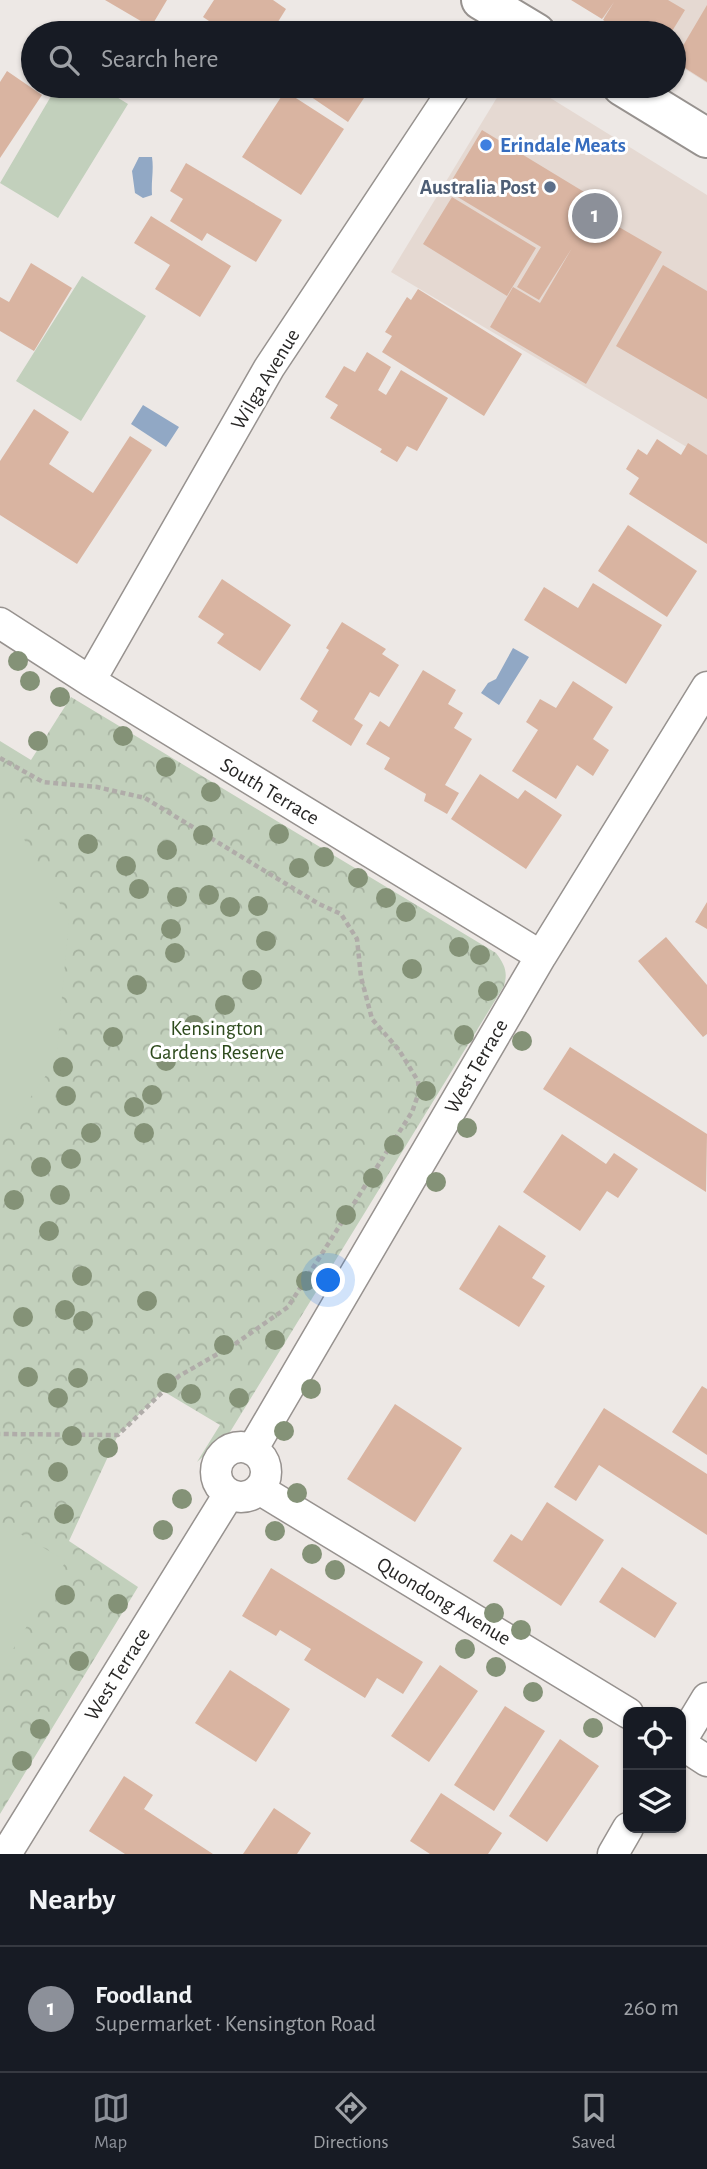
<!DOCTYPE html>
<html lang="en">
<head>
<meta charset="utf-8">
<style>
  :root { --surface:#171b24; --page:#20242c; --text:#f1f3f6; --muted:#9ea1a6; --line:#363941; --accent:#8c9099 }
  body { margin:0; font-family:"Alegreya Sans",sans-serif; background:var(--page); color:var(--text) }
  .controls { position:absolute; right:21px; bottom:21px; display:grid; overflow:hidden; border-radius:14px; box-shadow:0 2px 5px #0004 }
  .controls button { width:63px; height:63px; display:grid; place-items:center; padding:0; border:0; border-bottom:2px solid var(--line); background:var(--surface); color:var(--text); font:35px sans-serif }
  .you { position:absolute; left:329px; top:1281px; width:24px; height:24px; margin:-18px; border:5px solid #fff; border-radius:50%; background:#1a73e8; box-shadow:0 0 0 10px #1a73e833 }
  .badge { display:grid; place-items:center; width:46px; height:46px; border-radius:50%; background:var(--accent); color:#fff; font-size:23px; font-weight:700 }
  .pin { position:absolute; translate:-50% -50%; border:4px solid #fff; box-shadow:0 2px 7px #0006 }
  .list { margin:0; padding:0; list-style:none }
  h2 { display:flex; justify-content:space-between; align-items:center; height:91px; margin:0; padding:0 28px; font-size:30px }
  h2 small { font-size:23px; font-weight:400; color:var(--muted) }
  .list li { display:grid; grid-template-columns:46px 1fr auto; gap:21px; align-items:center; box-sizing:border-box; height:126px; padding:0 28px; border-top:2px solid var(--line) }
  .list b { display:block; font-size:26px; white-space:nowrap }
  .list p { margin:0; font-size:23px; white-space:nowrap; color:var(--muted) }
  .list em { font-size:23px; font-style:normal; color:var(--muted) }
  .icon { flex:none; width:38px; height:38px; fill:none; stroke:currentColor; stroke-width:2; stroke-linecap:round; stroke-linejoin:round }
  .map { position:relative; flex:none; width:707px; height:1854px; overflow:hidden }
  .search { position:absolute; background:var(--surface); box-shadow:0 2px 5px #0004; left:21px; right:21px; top:21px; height:77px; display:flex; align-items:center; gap:18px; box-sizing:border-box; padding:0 24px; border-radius:38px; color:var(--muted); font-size:26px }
  .sheet { height:217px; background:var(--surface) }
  nav { display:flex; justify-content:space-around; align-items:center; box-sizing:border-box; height:98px; border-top:2px solid var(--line); background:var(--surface); font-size:19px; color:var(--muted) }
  nav a { display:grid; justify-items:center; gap:4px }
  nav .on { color:var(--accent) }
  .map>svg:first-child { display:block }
</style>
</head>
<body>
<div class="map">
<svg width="707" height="1854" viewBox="0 0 707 1854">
  <defs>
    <pattern id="park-crowns" width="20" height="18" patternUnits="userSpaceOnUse" patternTransform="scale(1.75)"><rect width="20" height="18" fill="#c2d0bc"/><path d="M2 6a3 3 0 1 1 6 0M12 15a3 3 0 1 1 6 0" fill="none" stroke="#a7b3a1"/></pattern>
  </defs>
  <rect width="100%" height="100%" fill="#ede8e5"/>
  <path fill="#e5d9d2" d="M 575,0 L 707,0 L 707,83 L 674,62 L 674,33 L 628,33 Z
    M 504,86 L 531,86 L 707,195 L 707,459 L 391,272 Z"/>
  <path fill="url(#park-crowns)" d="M 71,697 L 496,953 C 505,965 508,972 504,986 L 230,1432 L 197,1462 L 220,1425 L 163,1391 L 118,1435 L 69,1541 L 138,1587 L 0,1814 L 0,741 L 31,760 Z"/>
  <path fill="#c2d0bc" d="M 57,86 L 99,86 L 128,104 L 58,218 L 0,183 Z
    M 82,276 L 146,316 L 81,421 L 16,381 Z
    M 0,796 L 69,920 L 56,1061 L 0,1141 Z
    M 0,1522 L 66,1561 L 0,1671 Z"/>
  <path fill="#91a8c5" d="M 139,157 L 152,157 C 154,170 151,181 152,195 L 143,198 L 135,193 L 132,171 Z
    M 143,405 L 179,427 L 166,447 L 131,424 Z
    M 513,648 L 529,657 L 499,705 L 481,693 L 488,683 L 496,679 Z"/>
  <path fill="#d9b4a1" d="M 105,0 L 167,0 L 151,27 Z
    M 214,0 L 273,0 L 286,9 L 271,33 L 227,33 L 203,17 Z
    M 571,0 L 668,0 L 685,10 L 671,33 L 624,33 L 603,20 L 614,2 L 602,19 Z
    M 707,5 L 707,82 L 674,61 Z
    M 7,71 L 42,95 L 0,158 L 0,82 Z
    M 295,86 L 372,86 L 348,122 Z
    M 285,91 L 344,129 L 301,195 L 242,157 Z
    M 482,130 L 599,201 L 593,212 L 662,252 L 586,384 L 490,327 L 513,287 L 540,303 L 572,248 L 539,300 L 517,287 L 541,247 L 446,190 Z
    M 186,163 L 282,220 L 256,262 L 207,233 L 202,241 L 170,221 L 183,199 L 170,191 Z
    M 452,197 L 536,248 L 507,296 L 423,244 Z
    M 151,216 L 231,266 L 200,317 L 155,289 L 170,265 L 134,243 Z
    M 31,263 L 72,288 L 34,351 L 0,331 L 0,297 L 9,302 Z
    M 663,265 L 707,291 L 707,399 L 616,346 Z
    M 418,289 L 522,354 L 484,416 L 382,352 L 392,336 L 385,332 L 407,297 L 411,300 Z
    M 367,352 L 391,367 L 378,390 L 386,395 L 401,370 L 448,398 L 417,451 L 407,446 L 397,462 L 380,452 L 382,449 L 330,418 L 338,405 L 325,397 L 344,366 L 355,372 Z
    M 34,409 L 69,432 L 49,464 L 93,493 L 130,436 L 152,450 L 77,564 L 0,515 L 0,461 Z
    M 657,439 L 681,455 L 688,443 L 707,455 L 707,544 L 629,494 L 639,478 L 626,469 L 638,449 L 647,455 Z
    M 628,525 L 697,571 L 667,617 L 598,571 Z
    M 222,579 L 291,625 L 260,671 L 217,643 L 224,634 L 198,617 Z
    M 593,583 L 662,625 L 626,684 L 524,620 L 544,587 L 578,608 Z
    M 342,622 L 386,649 L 382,654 L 399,665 L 379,697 L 370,692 L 354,719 L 363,725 L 351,746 L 312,721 L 318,711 L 300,699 L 329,650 L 326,648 Z
    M 423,670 L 456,690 L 448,704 L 463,713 L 454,728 L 472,739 L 445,785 L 459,793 L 447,814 L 424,801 L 426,794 L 384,769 L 390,758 L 366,744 L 380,721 L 389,727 Z
    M 573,681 L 613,707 L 593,739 L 609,750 L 593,776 L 577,765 L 556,799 L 512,771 L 538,730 L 526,722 L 540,699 L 556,708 Z
    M 480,774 L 518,799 L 525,790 L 562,815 L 526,869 L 451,819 Z
    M 707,902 L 707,929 L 695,922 Z
    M 666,937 L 707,985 L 707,1034 L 703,1037 L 638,961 Z
    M 570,1047 L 707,1134 L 706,1192 L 543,1089 Z
    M 562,1134 L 606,1164 L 614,1153 L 638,1169 L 618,1198 L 607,1191 L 580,1231 L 523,1192 Z
    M 499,1225 L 546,1256 L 532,1278 L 545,1286 L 519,1327 L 459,1289 Z
    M 702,1386 L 707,1389 L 707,1455 L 672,1432 Z
    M 395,1404 L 462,1448 L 415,1522 L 347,1479 Z
    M 604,1408 L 707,1474 L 707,1535 L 599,1465 L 576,1501 L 554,1487 Z
    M 547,1502 L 604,1540 L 561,1606 L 493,1561 L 511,1534 L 522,1541 Z
    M 622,1567 L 677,1603 L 655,1638 L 599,1602 Z
    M 271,1568 L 423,1662 L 403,1694 L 377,1678 L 365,1698 L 304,1660 L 311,1649 L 280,1630 L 276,1636 L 242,1616 Z
    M 440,1665 L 478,1691 L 429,1762 L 391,1736 Z
    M 230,1670 L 290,1709 L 256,1762 L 195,1723 Z
    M 505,1706 L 545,1731 L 494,1811 L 454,1785 Z
    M 560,1739 L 599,1766 L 547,1842 L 509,1816 Z
    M 124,1776 L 153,1795 L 144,1809 L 213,1854 L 125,1854 L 89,1831 Z
    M 441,1793 L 502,1833 L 488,1854 L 430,1854 L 410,1841 Z
    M 274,1808 L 311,1833 L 297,1854 L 243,1854 Z"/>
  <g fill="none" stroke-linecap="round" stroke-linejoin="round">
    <g stroke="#97928f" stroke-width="33">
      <path id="minor" d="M 0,623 L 90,681 L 541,956
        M 90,681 L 269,368 L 456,86
        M216 1472a25 25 0 1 1 50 0a25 25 0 1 1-50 0Z
        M 252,1450 L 541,956 L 707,687
        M 259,1489 L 628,1713
        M 681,1741 L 707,1698
        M 681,1744 L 707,1761
        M 6,1854 L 229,1494
        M 613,1854 L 628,1828"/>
    </g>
    <g stroke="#97928f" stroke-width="42">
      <path id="secondary" d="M 481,0 L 536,33
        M 622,86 L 707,138"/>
    </g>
    <path stroke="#b0aca9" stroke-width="4.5" stroke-dasharray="5 3.5" stroke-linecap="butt" d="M 0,758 L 43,782 L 97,787 L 145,798 L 319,904 L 341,914 L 357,939 L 361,977 L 372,1019 L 399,1050 L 418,1081 L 419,1092 L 412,1112 L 288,1307 L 235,1344 L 179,1376 L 118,1435 L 0,1434"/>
    <use href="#minor" stroke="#fff" stroke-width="30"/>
    <use href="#secondary" stroke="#fff" stroke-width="38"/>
  </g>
  <g fill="#849277">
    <circle cx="18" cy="661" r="10"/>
    <circle cx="30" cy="681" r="10"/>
    <circle cx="60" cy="697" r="10"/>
    <circle cx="123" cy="736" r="10"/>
    <circle cx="38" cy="741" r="10"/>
    <circle cx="166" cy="767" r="10"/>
    <circle cx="211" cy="792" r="10"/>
    <circle cx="279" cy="834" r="10"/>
    <circle cx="203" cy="835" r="10"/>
    <circle cx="88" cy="844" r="10"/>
    <circle cx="167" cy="850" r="10"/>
    <circle cx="324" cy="857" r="10"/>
    <circle cx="126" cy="866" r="10"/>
    <circle cx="299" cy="868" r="10"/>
    <circle cx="358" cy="878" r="10"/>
    <circle cx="139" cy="889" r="10"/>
    <circle cx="209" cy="895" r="10"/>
    <circle cx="177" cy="897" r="10"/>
    <circle cx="386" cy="898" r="10"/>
    <circle cx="258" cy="906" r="10"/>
    <circle cx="230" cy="907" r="10"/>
    <circle cx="406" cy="912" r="10"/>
    <circle cx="171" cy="929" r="10"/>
    <circle cx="266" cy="941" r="10"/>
    <circle cx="459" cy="947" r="10"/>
    <circle cx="175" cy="953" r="10"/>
    <circle cx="480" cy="955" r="10"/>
    <circle cx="412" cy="969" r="10"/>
    <circle cx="252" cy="980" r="10"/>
    <circle cx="137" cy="985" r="10"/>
    <circle cx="488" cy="991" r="10"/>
    <circle cx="225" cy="1005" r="10"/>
    <circle cx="194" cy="1025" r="10"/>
    <circle cx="464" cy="1035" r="10"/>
    <circle cx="113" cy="1037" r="10"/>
    <circle cx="522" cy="1041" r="10"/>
    <circle cx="166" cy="1061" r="10"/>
    <circle cx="63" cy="1067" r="10"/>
    <circle cx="426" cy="1091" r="10"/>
    <circle cx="152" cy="1095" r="10"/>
    <circle cx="66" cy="1096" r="10"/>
    <circle cx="134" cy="1107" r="10"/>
    <circle cx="467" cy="1128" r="10"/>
    <circle cx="91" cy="1133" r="10"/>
    <circle cx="144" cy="1133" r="10"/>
    <circle cx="394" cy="1145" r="10"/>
    <circle cx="71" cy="1159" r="10"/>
    <circle cx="41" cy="1167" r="10"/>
    <circle cx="373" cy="1178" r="10"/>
    <circle cx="436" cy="1182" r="10"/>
    <circle cx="60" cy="1195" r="10"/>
    <circle cx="14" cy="1200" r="10"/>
    <circle cx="346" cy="1215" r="10"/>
    <circle cx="49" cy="1231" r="10"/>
    <circle cx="82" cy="1276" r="10"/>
    <circle cx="306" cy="1281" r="10"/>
    <circle cx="147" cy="1301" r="10"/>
    <circle cx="65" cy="1310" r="10"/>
    <circle cx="23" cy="1317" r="10"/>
    <circle cx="83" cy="1321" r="10"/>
    <circle cx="275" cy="1340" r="10"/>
    <circle cx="224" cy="1345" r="10"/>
    <circle cx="28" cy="1377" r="10"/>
    <circle cx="78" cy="1378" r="10"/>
    <circle cx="167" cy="1383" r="10"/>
    <circle cx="311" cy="1389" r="10"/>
    <circle cx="191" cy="1394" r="10"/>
    <circle cx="58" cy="1398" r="10"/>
    <circle cx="239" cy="1398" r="10"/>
    <circle cx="284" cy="1431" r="10"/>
    <circle cx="72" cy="1436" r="10"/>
    <circle cx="108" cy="1448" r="10"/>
    <circle cx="58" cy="1472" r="10"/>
    <circle cx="297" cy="1493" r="10"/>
    <circle cx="182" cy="1499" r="10"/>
    <circle cx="64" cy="1514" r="10"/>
    <circle cx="163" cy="1530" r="10"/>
    <circle cx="275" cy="1531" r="10"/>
    <circle cx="312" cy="1554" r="10"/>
    <circle cx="335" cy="1570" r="10"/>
    <circle cx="65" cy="1595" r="10"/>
    <circle cx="118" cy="1604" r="10"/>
    <circle cx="494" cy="1613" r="10"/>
    <circle cx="521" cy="1630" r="10"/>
    <circle cx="465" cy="1649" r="10"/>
    <circle cx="79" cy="1661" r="10"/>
    <circle cx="496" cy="1667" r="10"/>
    <circle cx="533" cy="1692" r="10"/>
    <circle cx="593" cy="1728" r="10"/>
    <circle cx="40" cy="1729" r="10"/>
    <circle cx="22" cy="1761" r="10"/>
  </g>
  <circle fill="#3f7fe0" stroke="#fff" stroke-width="2.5" cx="486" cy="145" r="7"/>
  <circle fill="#5c6f8a" stroke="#fff" stroke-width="2.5" cx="550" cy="187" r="7"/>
  <g text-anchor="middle" stroke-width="6" stroke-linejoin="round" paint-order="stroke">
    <g font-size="21" font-weight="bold" fill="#366cbe" stroke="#fff" text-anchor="start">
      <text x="500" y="152">Erindale Meats</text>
    </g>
    <g font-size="21" font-weight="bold" fill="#4e5e75" stroke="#fff" text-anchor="end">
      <text x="536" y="194">Australia Post</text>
    </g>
    <g font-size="21" fill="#282726" stroke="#fff">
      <text transform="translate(265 379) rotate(-59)" y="7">Wilga Avenue</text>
      <text transform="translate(270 791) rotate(31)" y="7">South Terrace</text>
      <text transform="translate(476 1066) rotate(-60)" y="7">West Terrace</text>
      <text transform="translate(444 1601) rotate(31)" y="7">Quondong Avenue</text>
      <text transform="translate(117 1674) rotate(-58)" y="7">West Terrace</text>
    </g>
    <g font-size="21" fill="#2e4b1d" stroke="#fff">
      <text x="217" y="1035">Kensington<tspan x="217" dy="24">Gardens Reserve</tspan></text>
    </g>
  </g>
</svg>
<div class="controls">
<button><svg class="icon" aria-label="locate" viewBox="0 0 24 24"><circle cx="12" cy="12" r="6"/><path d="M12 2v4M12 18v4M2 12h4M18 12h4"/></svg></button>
<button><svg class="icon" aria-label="layers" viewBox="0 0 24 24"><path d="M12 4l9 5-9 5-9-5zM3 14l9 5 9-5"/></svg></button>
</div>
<div class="you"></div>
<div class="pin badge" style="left:595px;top:216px">1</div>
<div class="search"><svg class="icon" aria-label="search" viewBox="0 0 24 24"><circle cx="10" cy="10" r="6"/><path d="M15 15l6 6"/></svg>Search here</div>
</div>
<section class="sheet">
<h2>Nearby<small></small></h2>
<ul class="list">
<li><span class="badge">1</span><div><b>Foodland</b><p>Supermarket · Kensington Road</p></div><em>260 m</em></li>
</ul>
</section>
<nav>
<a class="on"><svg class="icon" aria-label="map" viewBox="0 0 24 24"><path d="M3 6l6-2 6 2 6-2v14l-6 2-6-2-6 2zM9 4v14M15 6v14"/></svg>Map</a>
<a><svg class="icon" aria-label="directions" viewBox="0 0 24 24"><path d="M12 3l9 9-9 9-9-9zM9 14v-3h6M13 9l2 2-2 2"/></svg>Directions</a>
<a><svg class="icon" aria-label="saved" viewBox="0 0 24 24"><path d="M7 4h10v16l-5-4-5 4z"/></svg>Saved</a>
</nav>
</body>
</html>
